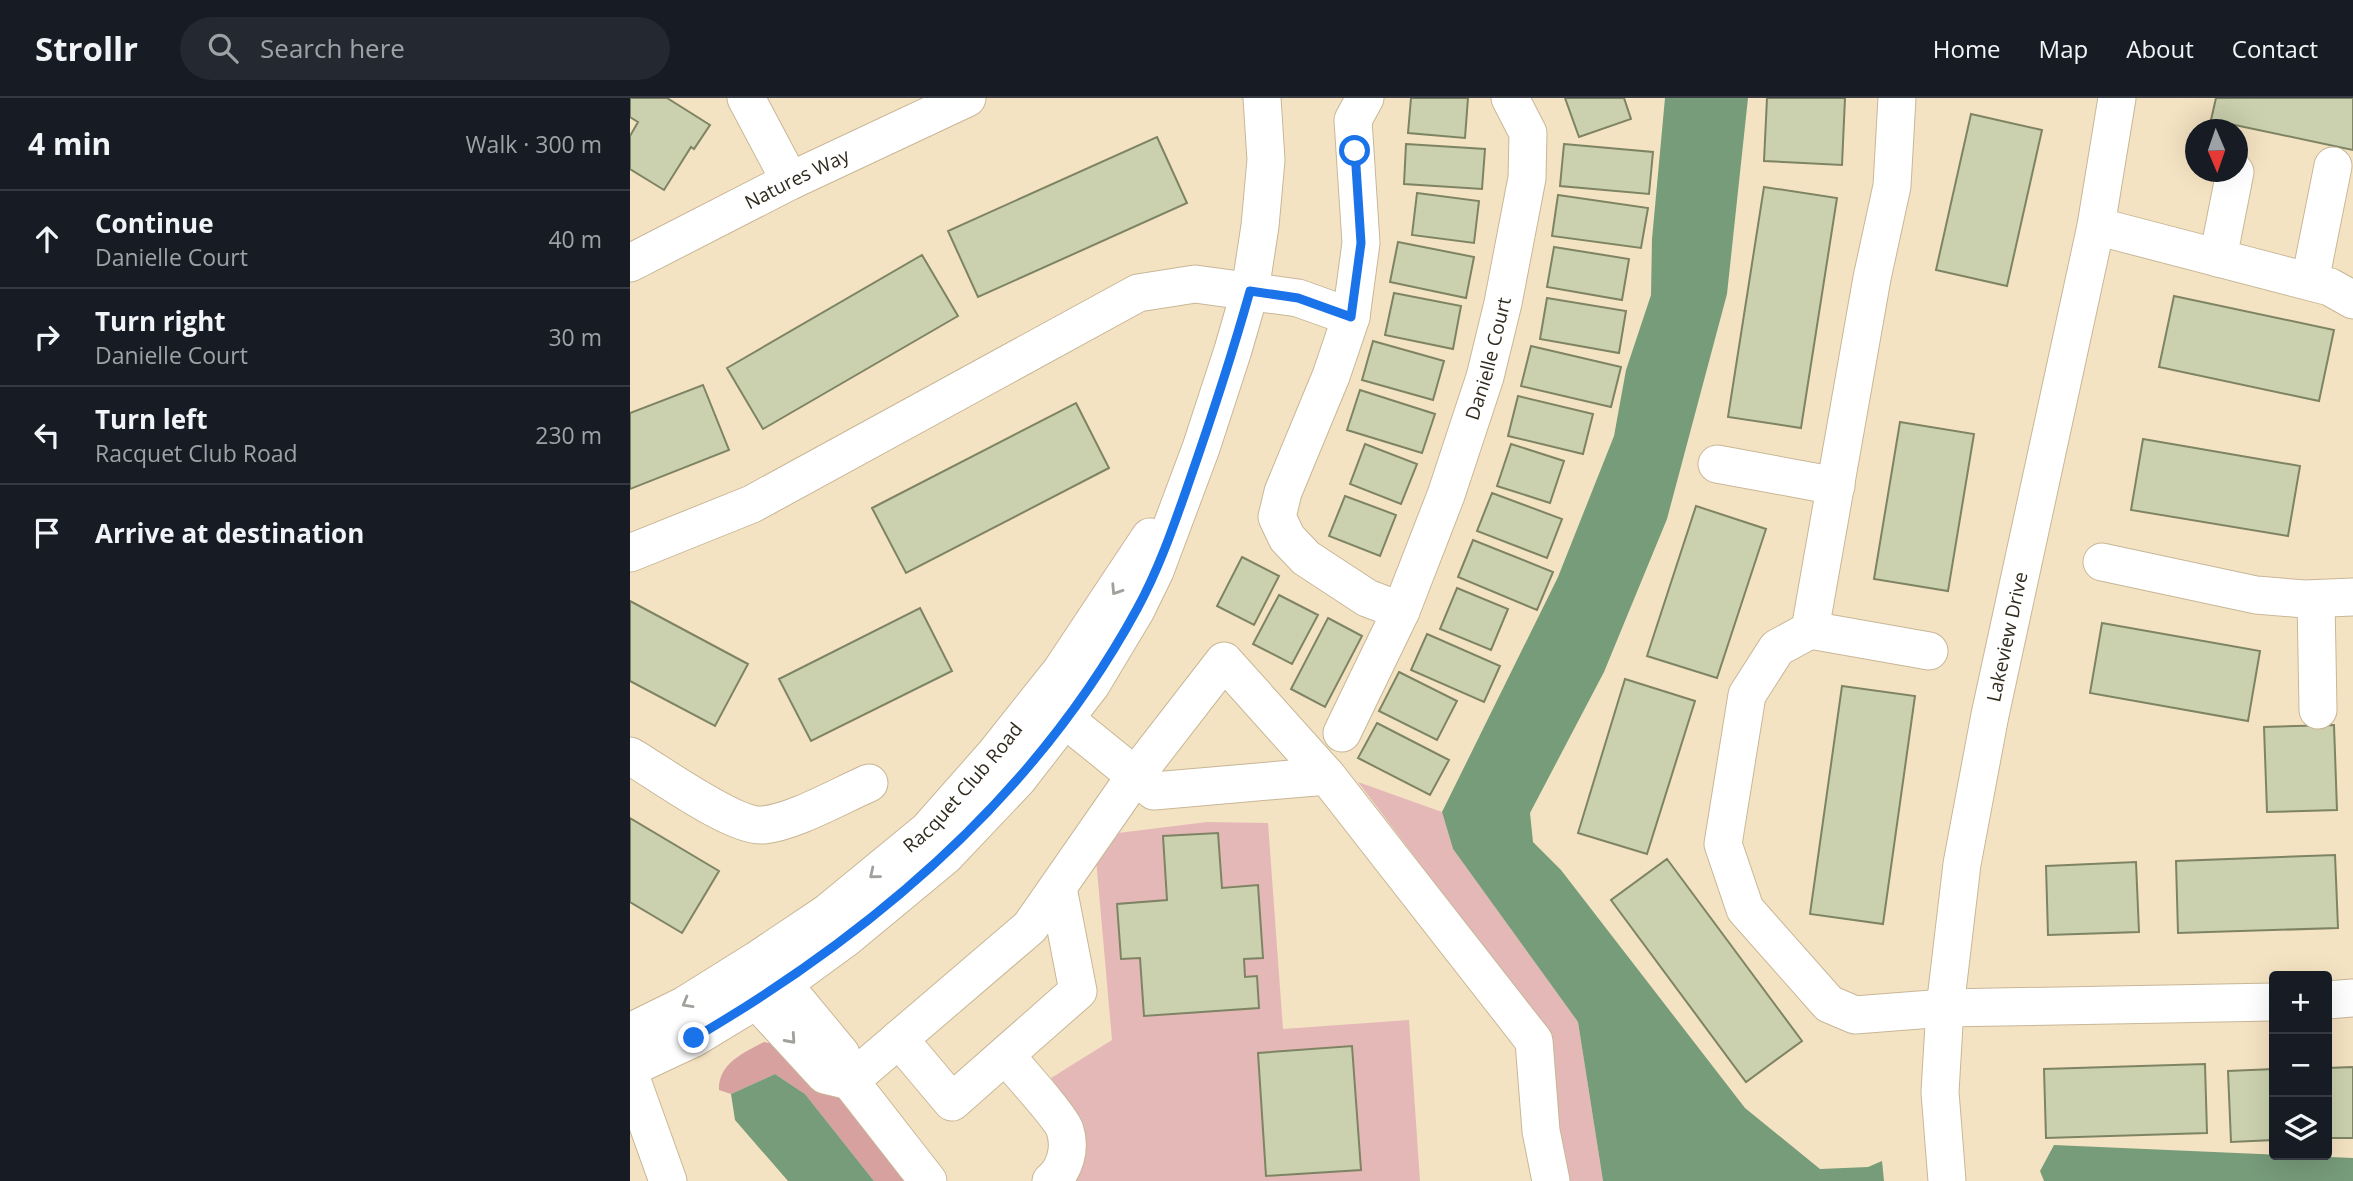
<!DOCTYPE html>
<html lang="en">
<head>
<meta charset="utf-8">
<style>
  :root { --surface:#171b24; --page:#242831; --text:#f1f3f6; --muted:#9ea1a6; --line:#363941 }
  body { margin:0; font-family:"Open Sans",sans-serif; background:var(--page); color:var(--text) }
  .controls { position:absolute; right:21px; bottom:21px; display:grid; overflow:hidden; border-radius:7px; box-shadow:0 7px 28px #0002 }
  .controls button { width:63px; height:63px; display:grid; place-items:center; padding:0; border:0; border-bottom:2px solid var(--line); background:var(--surface); color:var(--text); font:35px sans-serif }
  .compass { position:absolute; left:1555px; top:21px; width:63px; height:63px; border-radius:50%; background:var(--surface); box-shadow:0 7px 28px #0002; rotate:178deg }
  .stop { position:absolute; width:21px; height:21px; margin:-16px; border:5px solid #1a73e8; border-radius:50%; background:#fff }
  .stop.end { background:#1a73e8; border-color:#fff; box-shadow:0 2px 7px #0008 }
  .list { margin:0; padding:0; list-style:none }
  h2 { display:flex; justify-content:space-between; align-items:center; height:91px; margin:0; padding:0 28px; font-size:30px }
  h2 small { font-size:23px; font-weight:400; color:var(--muted) }
  .list li { display:grid; grid-template-columns:46px 1fr auto; gap:21px; align-items:center; box-sizing:border-box; height:98px; padding:0 28px; border-top:2px solid var(--line) }
  .list b { display:block; font-size:26px; white-space:nowrap }
  .list p { margin:0; font-size:23px; white-space:nowrap; color:var(--muted) }
  .list em { font-size:23px; font-style:normal; color:var(--muted) }
  .icon { flex:none; width:38px; height:38px; fill:none; stroke:currentColor; stroke-width:2; stroke-linecap:round; stroke-linejoin:round }
  .map { position:relative; flex:none; width:1723px; height:1083px; overflow:hidden }
  header { display:flex; align-items:center; gap:42px; box-sizing:border-box; height:98px; padding:0 35px; background:var(--surface); border-bottom:2px solid var(--line) }
  header strong { font-size:33px }
  nav { display:flex; gap:38px; margin-inline-start:auto; font-size:24px }
  .search { width:490px; height:63px; background:var(--page); display:flex; align-items:center; gap:18px; box-sizing:border-box; padding:0 24px; border-radius:38px; color:var(--muted); font-size:26px }
  main { display:flex }
  aside { flex:1; background:var(--surface) }
  .map>svg:first-child { display:block }
</style>
</head>
<body>
<header>
<strong>Strollr</strong>
<div class="search"><svg class="icon" aria-label="search" viewBox="0 0 24 24"><circle cx="10" cy="10" r="6"/><path d="M15 15l6 6"/></svg>Search here</div>
<nav><a>Home</a><a>Map</a><a>About</a><a>Contact</a></nav>
</header>
<main>
<aside>
<h2>4 min<small>Walk · 300 m</small></h2>
<ul class="list">
<li><svg class="icon" aria-label="ahead" viewBox="0 0 24 24"><path d="M12 20V5M6 11l6-6 6 6"/></svg><div><b>Continue</b><p>Danielle Court</p></div><em>40 m</em></li>
<li><svg class="icon" aria-label="right" viewBox="0 0 24 24"><path d="M7 20v-9h11M14 6l5 5-5 5"/></svg><div><b>Turn right</b><p>Danielle Court</p></div><em>30 m</em></li>
<li><svg class="icon" aria-label="left" viewBox="0 0 24 24"><path d="M17 20v-9H6M10 6l-5 5 5 5"/></svg><div><b>Turn left</b><p>Racquet Club Road</p></div><em>230 m</em></li>
<li><svg class="icon" aria-label="arrive" viewBox="0 0 24 24"><path d="M6 21V4h12l-3 4 3 4H6"/></svg><div><b>Arrive at destination</b></div></li>
</ul>
</aside>
<div class="map">
<svg width="1723" height="1083" viewBox="0 0 1723 1083">
  <rect width="100%" height="100%" fill="#f4e3c2"/>
  <path fill="#e4b8b7" d="M 728,684 L 812,714 L 823,751 L 948,924 L 973,1083 L 936,1083 L 917,933 Z
    M 577,724 L 638,725 L 653,931 L 779,922 L 790,1083 L 447,1083 L 445,1013 L 421,980 L 482,942 L 464,738 Z"/>
  <path fill="#d7a1a0" d="M 134,944 L 163,950 L 181,963 L 282,1083 L 244,1083 L 175,996 L 145,976 L 101,996 L 89,992 C 88,965 115,954 134,944 Z"/>
  <path fill="#779c7a" d="M 1035,0 L 1118,0 L 1097,196 L 1037,421 L 974,574 L 900,715 L 903,744 L 931,772 L 1115,1010 L 1190,1071 L 1238,1069 L 1252,1063 L 1254,1083 L 973,1083 L 948,924 L 823,751 L 812,714 L 928,479 L 984,338 L 996,272 L 1021,197 L 1022,141 Z
    M 145,976 L 175,996 L 244,1083 L 158,1083 L 105,1022 L 101,996 Z
    M 1424,1047 L 1723,1060 L 1723,1083 L 1414,1083 L 1410,1073 Z"/>
  <path fill="#cbd1ae" stroke="#7e8463" stroke-width="2" d="M 0,0 L 37,0 L 80,27 L 64,51 L 61,49 L 34,92 L 0,71 L 0,38 L 8,24 L 0,19 Z
    M 781,0 L 838,0 L 835,40 L 778,35 Z
    M 935,0 L 994,0 L 1001,21 L 949,39 Z
    M 1137,0 L 1215,0 L 1212,67 L 1134,63 Z
    M 1586,0 L 1723,0 L 1723,52 L 1581,22 Z
    M 1341,16 L 1412,32 L 1377,188 L 1306,172 Z
    M 527,39 L 557,105 L 348,199 L 318,133 Z
    M 776,46 L 855,51 L 852,91 L 774,86 Z
    M 934,46 L 1023,54 L 1019,96 L 930,88 Z
    M 1134,89 L 1207,100 L 1171,330 L 1098,319 Z
    M 787,95 L 849,103 L 844,145 L 782,137 Z
    M 928,97 L 1018,110 L 1011,150 L 922,138 Z
    M 768,144 L 844,159 L 836,200 L 760,184 Z
    M 924,149 L 999,161 L 992,202 L 917,189 Z
    M 292,157 L 328,218 L 133,331 L 97,270 Z
    M 764,195 L 831,208 L 823,251 L 755,237 Z
    M 1544,198 L 1704,232 L 1689,303 L 1529,269 Z
    M 917,200 L 996,213 L 989,255 L 910,241 Z
    M 743,243 L 814,263 L 803,302 L 732,282 Z
    M 901,248 L 991,269 L 981,309 L 891,288 Z
    M 73,287 L 99,352 L 0,391 L 0,315 Z
    M 730,292 L 805,316 L 792,355 L 717,332 Z
    M 888,298 L 963,316 L 953,356 L 878,338 Z
    M 446,305 L 479,370 L 276,475 L 242,410 Z
    M 1270,324 L 1344,336 L 1318,493 L 1244,481 Z
    M 1513,341 L 1670,368 L 1658,438 L 1501,412 Z
    M 735,346 L 787,366 L 771,406 L 720,386 Z
    M 881,346 L 934,363 L 920,405 L 867,388 Z
    M 862,395 L 932,421 L 917,460 L 847,433 Z
    M 715,398 L 766,417 L 750,458 L 699,438 Z
    M 1066,408 L 1136,431 L 1087,580 L 1017,558 Z
    M 843,442 L 923,474 L 907,512 L 828,479 Z
    M 612,459 L 649,478 L 624,527 L 587,508 Z
    M 827,490 L 878,511 L 861,552 L 810,531 Z
    M 649,497 L 688,517 L 662,566 L 623,546 Z
    M 0,503 L 118,566 L 85,628 L 0,583 Z
    M 290,510 L 322,573 L 181,643 L 149,581 Z
    M 698,520 L 732,538 L 695,609 L 661,591 Z
    M 1472,525 L 1630,553 L 1618,623 L 1460,595 Z
    M 797,536 L 870,568 L 854,604 L 781,572 Z
    M 769,574 L 827,603 L 807,642 L 749,613 Z
    M 995,581 L 1065,603 L 1017,756 L 948,735 Z
    M 1212,588 L 1285,598 L 1253,826 L 1180,816 Z
    M 747,625 L 819,662 L 800,697 L 728,660 Z
    M 1704,627 L 1707,712 L 1637,714 L 1634,629 Z
    M 0,720 L 89,773 L 52,835 L 0,804 Z
    M 588,735 L 592,790 L 628,787 L 633,860 L 614,861 L 615,879 L 627,878 L 629,910 L 514,918 L 510,860 L 491,861 L 487,806 L 537,802 L 533,738 Z
    M 1705,757 L 1708,830 L 1548,835 L 1546,763 Z
    M 1037,761 L 1172,943 L 1116,984 L 981,802 Z
    M 1506,764 L 1509,834 L 1418,837 L 1416,768 Z
    M 722,948 L 731,1072 L 636,1078 L 628,955 Z
    M 1575,966 L 1577,1035 L 1416,1040 L 1414,971 Z
    M 1723,969 L 1723,1040 L 1697,1040 L 1697,970 Z
    M 1644,971 L 1644,1042 L 1601,1044 L 1598,973 Z"/>
  <g fill="none" stroke-linecap="round" stroke-linejoin="round">
    <g stroke="#c8b797" stroke-width="39">
      <g id="minor">
        <path d="M 116,0 L 160,83"/>
        <path id="s1" d="M 735,0 L 723,22 L 731,145 L 721,219 L 701,278 L 653,394 L 647,419 L 657,440 L 676,460 L 737,500 L 771,513 L 816,397 L 855,279 L 873,205 L 897,80 L 898,35 L 880,0"/>
        <path d="M 1267,0 L 1262,88 L 1242,180 L 1180,532 L 1147,550 L 1117,597 L 1093,746 L 1115,811 L 1199,906 L 1225,917 L 1315,910 L 1644,904"/>
        <path d="M 1466,128 L 1700,189 L 1723,202"/>
        <path d="M 1588,160 L 1605,74"/>
        <path id="s2" d="M 0,165 L 160,83 L 337,0"/>
        <path d="M 1680,183 L 1703,68"/>
        <path d="M 1087,366 L 1206,388"/>
        <path d="M 0,455 L 122,406 L 508,195 L 565,186 L 668,200 L 721,219"/>
        <path d="M 1472,464 L 1626,497 L 1675,501 L 1723,499"/>
        <path d="M 1686,501 L 1688,612"/>
        <path d="M 1180,532 L 1299,553"/>
        <path d="M 435,621 L 524,693 L 697,678 L 904,943 L 911,1033 L 921,1083"/>
        <path d="M 712,635 L 771,513"/>
        <path d="M 0,658 C 28,674 104,730 133,727 C 164,724 209,698 239,685"/>
        <path d="M 135,869 L 153,886 L 211,956 L 220,983 L 298,1083"/>
        <path d="M 127,880 L 127,903 L 195,977 L 220,983"/>
        <path d="M 1697,902 L 1723,900"/>
        <path id="s3" d="M 0,934 L 55,907 L 127,862 L 197,815 L 298,732 L 365,656 L 431,573 L 520,439"/>
        <path d="M 269,941 L 322,1004 L 448,893 L 428,790"/>
        <path d="M 376,958 C 387,971 432,1021 435,1032 C 441,1050 435,1072 421,1083"/>
        <path d="M 0,970 L 64,940 L 153,886 L 216,840 L 315,758 L 388,681 L 461,587 L 506,512 L 525,473 L 571,350 L 603,252 L 620,193 L 630,128 L 636,62 L 632,0"/>
        <path d="M 0,977 L 38,1083"/>
        <path d="M 220,983 L 400,829 L 505,678 L 594,563 L 697,678"/>
        <path id="s4" d="M 1317,1083 L 1310,994 L 1315,910 L 1332,766 L 1360,617 L 1466,128 L 1487,0"/>
      </g>
    </g>
    <use href="#minor" stroke="#fff" stroke-width="37"/>
  </g>
  <defs><path id="oneway-chevron" d="M-2-3.5L2.5 0L-2 3.5" fill="none" stroke-width="1.6" stroke-linecap="round" stroke-linejoin="round" transform="scale(1.75)"/></defs>
  <g stroke="#a2a09a">
    <use href="#oneway-chevron" transform="translate(486 492) rotate(123)"/>
    <use href="#oneway-chevron" transform="translate(244 776) rotate(141)"/>
    <use href="#oneway-chevron" transform="translate(57 905) rotate(150)"/>
    <use href="#oneway-chevron" transform="translate(161 941) rotate(48)"/>
  </g>
  <g fill="none" stroke-linecap="round" stroke-linejoin="round">
    <path stroke="#1a73e8" stroke-width="9" d="M 64,940 C 244,835 406,697 507,511 C 529,471 544,427 559,384 C 581,321 602,257 620,193 L 668,200 L 721,219 L 731,145 L 725,53"/>
  </g>
  <g text-anchor="middle" stroke-width="7" stroke-linejoin="round" paint-order="stroke">
    <g font-size="19" fill="#312b1e" stroke="#fff">
      <text dy="7" stroke="none"><textPath href="#s2" startOffset="187">Natures Way</textPath></text>
      <text dy="7" stroke="none"><textPath href="#s1" startOffset="864">Danielle Court</textPath></text>
      <text dy="7" stroke="none"><textPath href="#s4" startOffset="550">Lakeview Drive</textPath></text>
      <text dy="7" stroke="none"><textPath href="#s3" startOffset="416">Racquet Club Road</textPath></text>
    </g>
  </g>
</svg>
<div class="controls">
<button>+</button>
<button>−</button>
<button><svg class="icon" aria-label="layers" viewBox="0 0 24 24"><path d="M12 4l9 5-9 5-9-5zM3 14l9 5 9-5"/></svg></button>
</div>
<svg class="compass" viewBox="-18 -18 36 36"><path d="M0-13l5 13h-10z" fill="#e53935"/><path d="M0 13l5-13h-10z" fill="#9ea1a6"/></svg>
<div class="stop" style="left:725px;top:53px"></div>
<div class="stop end" style="left:64px;top:940px"></div>
</div>
</main>
</body>
</html>
